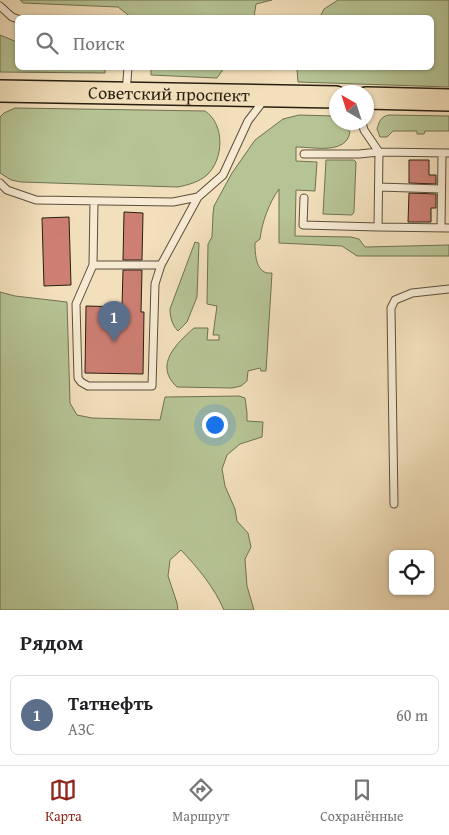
<!DOCTYPE html>
<html lang="ru">
<head>
<meta charset="utf-8">
<style>
  :root { --surface:#fff; --page:#f6f6f6; --text:#202124; --muted:#757577; --line:#e0e0e0; --accent:#8f2418 }
  body { margin:0; font-family:"Gentium Book Plus",serif; background:var(--page); color:var(--text) }
  .controls { position:absolute; right:15px; bottom:15px; display:grid; overflow:hidden; border-radius:8px; box-shadow:0 1px 4px #0004 }
  .controls button { width:45px; height:45px; display:grid; place-items:center; padding:0; border:0; border-bottom:1px solid var(--line); background:var(--surface); color:var(--text); font:25px sans-serif }
  .compass { position:absolute; left:329px; top:85px; width:45px; height:45px; border-radius:50%; background:var(--surface); box-shadow:0 1px 4px #0004; rotate:321deg }
  .you { position:absolute; left:214px; top:424px; width:18px; height:18px; margin:-12px; border:4px solid #fff; border-radius:50%; background:#1a73e8; box-shadow:0 0 0 8px #1a73e833 }
  .badge { display:grid; place-items:center; width:32px; height:32px; border-radius:50%; background:var(--accent); color:#fff; font-size:16px; font-weight:700 }
  .pin { position:absolute; translate:-50% -41px; filter:drop-shadow(0 1px 2px #0008) }
  .pin::after { content:''; position:absolute; top:26px; width:18px; height:15px; background:inherit; clip-path:polygon(0 0,100% 0,50% 100%) }
  .list { margin:0; padding:0; list-style:none }
  h2 { display:flex; justify-content:space-between; align-items:center; height:65px; margin:0; padding:0 20px; font-size:21px }
  h2 small { font-size:16px; font-weight:400; color:var(--muted) }
  .list li { display:grid; grid-template-columns:32px 1fr auto; gap:15px; align-items:center; box-sizing:border-box; height:80px; margin:0 10px 10px; padding:0 10px; border:1px solid var(--line); border-radius:8px }
  .list b { display:block; font-size:19px; white-space:nowrap }
  .list p { margin:0; font-size:16px; white-space:nowrap; color:var(--muted) }
  .list em { font-size:16px; font-style:normal; color:var(--muted) }
  .icon { flex:none; width:28px; height:28px; fill:none; stroke:currentColor; stroke-width:2; stroke-linecap:round; stroke-linejoin:round }
  .map { position:relative; flex:none; width:449px; height:610px; overflow:hidden }
  .search { position:absolute; background:var(--surface); box-shadow:0 1px 4px #0004; left:15px; right:15px; top:15px; height:55px; display:flex; align-items:center; gap:12px; box-sizing:border-box; padding:0 18px; border-radius:8px; color:var(--muted); font-size:19px }
  .sheet { height:155px; background:var(--surface) }
  nav { display:flex; justify-content:space-around; align-items:center; box-sizing:border-box; height:70px; border-top:1px solid var(--line); background:var(--surface); font-size:14px; color:var(--muted) }
  nav a { display:grid; justify-items:center; gap:2px }
  nav .on { color:var(--accent) }
  .map>svg:first-child { display:block }
</style>
</head>
<body>
<div class="map">
<svg width="449" height="610" viewBox="0 0 449 610">
  <rect width="100%" height="100%" fill="#f2dfbb"/>
  <filter id="stains"><feTurbulence type="fractalNoise" baseFrequency=".004" numOctaves="4"/><feColorMatrix values="0 0 0 0 .2 0 0 0 0 .09 0 0 0 0 .02 0 0 0 .5 -.17"/></filter>
  <radialGradient id="worn" r=".72"><stop offset=".6" stop-color="#630" stop-opacity="0"/><stop offset="1" stop-color="#630" stop-opacity=".3"/></radialGradient>
  <path fill="#b6c394" stroke="#707152" d="M 20,0 L 272,0 L 256,4 L 254,17 L 132,18 L 118,7 L 23,3 Z
    M 338,0 L 449,0 L 449,87 L 298,82 L 297,70 L 298,68 L 432,68 L 432,18 L 320,17 L 324,9 Z
    M 0,35 L 17,42 L 18,68 L 105,68 L 105,73 L 0,72 Z
    M 151,68 L 224,68 L 217,78 L 151,75 Z
    M 15,108 L 205,111 C 225,124 224,159 207,175 C 199,182 188,185 178,187 L 21,182 L 11,180 L 0,173 L 0,117 L 4,113 Z
    M 299,115 L 333,116 L 336,118 L 336,122 L 343,123 L 350,132 C 346,155 314,147 296,147 L 296,161 L 317,162 L 315,191 L 296,190 L 295,236 L 351,237 L 359,239 L 365,247 L 449,245 L 449,256 L 357,256 L 342,246 L 279,243 L 279,189 C 269,203 262,222 260,239 L 255,243 C 255,255 256,275 272,273 L 266,371 L 261,371 L 260,368 L 248,371 L 247,381 L 241,386 L 232,388 L 177,387 C 153,365 177,343 194,328 L 208,328 L 207,340 L 219,340 L 219,335 L 213,335 L 217,306 L 207,304 L 208,244 L 212,237 L 213,214 L 214,206 L 232,173 L 255,140 L 283,119 Z
    M 389,115 L 449,116 L 449,131 L 425,131 L 424,134 L 417,134 L 417,131 L 393,131 L 387,137 L 380,137 L 377,129 C 379,122 381,116 389,115 Z
    M 326,160 L 354,160 L 356,162 L 354,212 L 352,215 L 323,214 Z
    M 195,242 L 199,243 L 197,297 L 187,322 L 178,331 C 172,325 170,317 170,309 Z
    M 0,292 L 15,296 L 67,302 L 70,403 L 77,415 L 92,418 L 160,420 L 165,397 L 239,396 L 245,398 L 247,413 L 247,421 L 263,422 L 262,437 L 240,444 L 227,455 L 222,469 L 225,486 L 235,509 L 237,521 L 248,533 L 251,547 L 245,559 L 247,586 L 254,610 L 224,610 C 214,587 198,568 181,550 L 170,560 L 168,576 L 177,603 L 178,610 L 0,610 Z"/>
  <path fill="#cd7f74" stroke="#291f11" d="M 409,160 L 429,160 L 429,175 L 436,175 L 436,184 L 409,183 Z
    M 409,193 L 436,194 L 436,208 L 431,208 L 431,222 L 408,222 Z
    M 124,212 L 143,213 L 142,260 L 123,260 Z
    M 69,217 L 71,285 L 44,286 L 42,218 Z
    M 123,270 L 142,270 L 141,312 L 144,312 L 143,374 L 85,373 L 86,306 L 122,307 Z"/>
  <g fill="none" stroke-linecap="round" stroke-linejoin="round">
    <g stroke="#5b4f3c" stroke-width="9">
      <path id="service" d="M 0,6 L 12,17 L 18,19
        M 126,92 L 128,68
        M 362,122 L 364,130 L 379,152 L 449,153
        M 304,154 L 359,154 L 379,152 L 378,227 L 449,228
        M 0,183 L 7,190 L 36,200 L 173,202 L 198,197 L 223,175 L 248,121 L 264,100
        M 379,187 L 441,189
        M 304,198 L 303,225 L 378,227
        M 94,201 L 93,265 L 161,265 L 198,197
        M 441,228 L 442,153
        M 93,265 L 76,304 L 78,378 L 81,382 L 88,386 L 152,386 L 155,284 L 161,265
        M 394,504 L 391,308 L 395,300 L 412,293 L 449,289"/>
    </g>
    <g stroke="#291f11" stroke-width="24">
      <g id="primary">
        <path id="s1" d="M 0,91 L 336,97"/>
        <path d="M 366,98 L 449,100"/>
      </g>
    </g>
    <use href="#service" stroke="#f7ead3" stroke-width="7"/>
    <use href="#primary" stroke="#f2dfbb" stroke-width="21"/>
  </g>
  <g text-anchor="middle" stroke-width="5" stroke-linejoin="round" paint-order="stroke">
    <g font-size="18" fill="#291f11" stroke="#f7ead3">
      <text dy="6" stroke="none"><textPath href="#s1" startOffset="169">Советский проспект</textPath></text>
    </g>
  </g>
  <rect width="100%" height="100%" filter="url(#stains)"/>
  <rect width="100%" height="100%" fill="url(#worn)"/>
</svg>
<div class="controls">
<button><svg class="icon" aria-label="locate" viewBox="0 0 24 24"><circle cx="12" cy="12" r="6"/><path d="M12 2v4M12 18v4M2 12h4M18 12h4"/></svg></button>
</div>
<svg class="compass" viewBox="-18 -18 36 36"><path d="M0-13l5 13h-10z" fill="#e53935"/><path d="M0 13l5-13h-10z" fill="#757577"/></svg>
<div class="you"></div>
<div class="pin badge" style="left:114px;top:342px;background:#5c6f8a">1</div>
<div class="search"><svg class="icon" aria-label="search" viewBox="0 0 24 24"><circle cx="10" cy="10" r="6"/><path d="M15 15l6 6"/></svg>Поиск</div>
</div>
<section class="sheet">
<h2>Рядом<small></small></h2>
<ul class="list">
<li><span class="badge" style="background:#5c6f8a">1</span><div><b>Татнефть</b><p>АЗС</p></div><em>60 m</em></li>
</ul>
</section>
<nav>
<a class="on"><svg class="icon" aria-label="map" viewBox="0 0 24 24"><path d="M3 6l6-2 6 2 6-2v14l-6 2-6-2-6 2zM9 4v14M15 6v14"/></svg>Карта</a>
<a><svg class="icon" aria-label="directions" viewBox="0 0 24 24"><path d="M12 3l9 9-9 9-9-9zM9 14v-3h6M13 9l2 2-2 2"/></svg>Маршрут</a>
<a><svg class="icon" aria-label="saved" viewBox="0 0 24 24"><path d="M7 4h10v16l-5-4-5 4z"/></svg>Сохранённые</a>
</nav>
</body>
</html>
